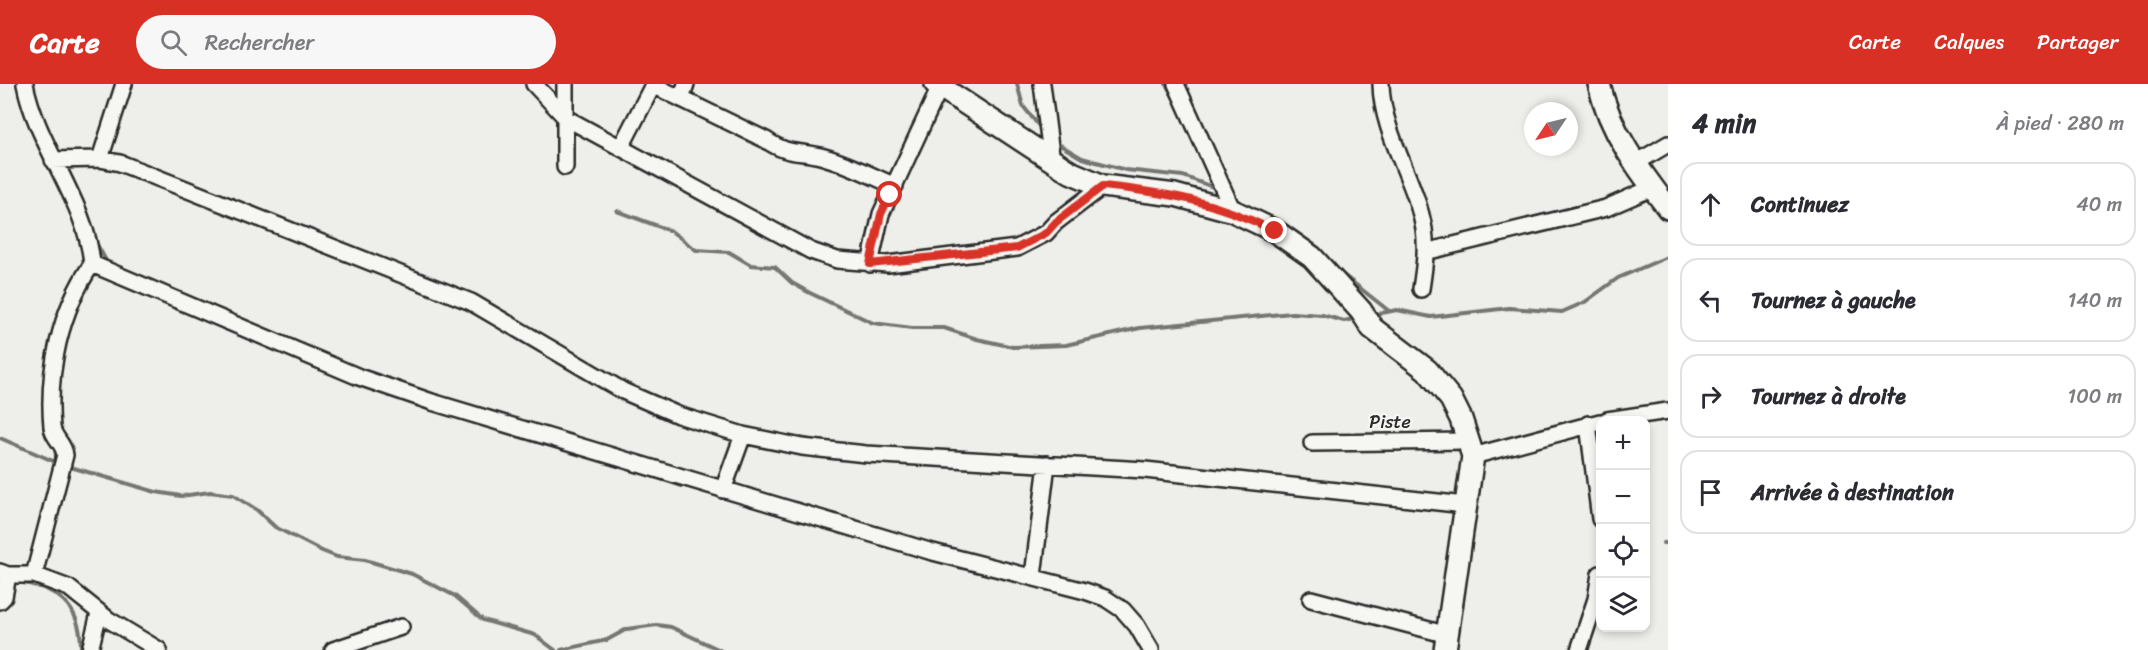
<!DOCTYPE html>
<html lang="fr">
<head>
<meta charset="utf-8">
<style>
  :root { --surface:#fff; --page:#f7f7f7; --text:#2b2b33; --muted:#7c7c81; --line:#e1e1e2; --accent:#d93025 }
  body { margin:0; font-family:Sriracha,sans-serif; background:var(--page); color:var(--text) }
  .controls { position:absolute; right:18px; bottom:18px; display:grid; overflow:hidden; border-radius:12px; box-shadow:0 3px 9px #0003 }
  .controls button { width:54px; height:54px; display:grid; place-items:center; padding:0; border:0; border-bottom:2px solid var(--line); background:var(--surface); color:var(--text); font:30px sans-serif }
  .compass { position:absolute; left:1524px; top:18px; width:54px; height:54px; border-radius:50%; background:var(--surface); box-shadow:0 3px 9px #0003; rotate:235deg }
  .stop { position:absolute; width:18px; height:18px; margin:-14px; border:4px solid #d93025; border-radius:50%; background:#fff }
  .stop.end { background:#d93025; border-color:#fff; box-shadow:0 2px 6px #0008 }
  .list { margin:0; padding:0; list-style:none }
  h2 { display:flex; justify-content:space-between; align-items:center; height:78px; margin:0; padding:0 24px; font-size:26px }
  h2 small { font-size:20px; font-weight:400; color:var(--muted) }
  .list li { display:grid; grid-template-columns:39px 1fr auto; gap:18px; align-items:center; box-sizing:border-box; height:84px; margin:0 12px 12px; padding:0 12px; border:2px solid var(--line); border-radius:18px }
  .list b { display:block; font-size:22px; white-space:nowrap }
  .list em { font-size:20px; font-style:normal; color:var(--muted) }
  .icon { flex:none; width:33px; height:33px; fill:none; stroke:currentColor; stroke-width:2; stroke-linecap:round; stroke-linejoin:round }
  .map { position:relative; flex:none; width:1668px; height:566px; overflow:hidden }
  header { display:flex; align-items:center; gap:36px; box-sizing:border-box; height:84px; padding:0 30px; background:var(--accent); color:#fff }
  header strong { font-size:28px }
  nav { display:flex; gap:33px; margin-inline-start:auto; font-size:21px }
  .search { width:420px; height:54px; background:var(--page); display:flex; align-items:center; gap:15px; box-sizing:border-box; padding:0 21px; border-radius:33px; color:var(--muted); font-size:22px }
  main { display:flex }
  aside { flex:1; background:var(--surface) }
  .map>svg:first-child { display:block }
</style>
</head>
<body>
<header>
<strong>Carte</strong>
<div class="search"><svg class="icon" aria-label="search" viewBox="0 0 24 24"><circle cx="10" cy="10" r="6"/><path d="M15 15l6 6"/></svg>Rechercher</div>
<nav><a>Carte</a><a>Calques</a><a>Partager</a></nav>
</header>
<main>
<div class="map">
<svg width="1668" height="566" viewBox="0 0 1668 566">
  <rect width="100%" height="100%" fill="#eeeeea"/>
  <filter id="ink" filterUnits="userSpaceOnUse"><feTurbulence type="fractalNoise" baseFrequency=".0167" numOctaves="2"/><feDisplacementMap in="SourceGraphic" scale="12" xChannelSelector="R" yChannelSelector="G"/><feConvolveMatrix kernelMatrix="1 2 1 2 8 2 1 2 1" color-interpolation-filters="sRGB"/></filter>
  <g filter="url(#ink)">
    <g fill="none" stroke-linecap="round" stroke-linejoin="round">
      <path stroke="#757573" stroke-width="4" d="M 1017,0 L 1023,22 L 1043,47
        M 1166,0 L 1177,20
        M 1055,58 L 1082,74 L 1126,86 L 1183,92 L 1218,105
        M 1233,113 L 1249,124
        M 617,127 L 671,147 L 696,166 L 729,168 L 751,181 L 775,183 L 792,199 L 810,209 L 873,239 L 912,244 L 944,244 L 977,255 L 1013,263 L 1066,261 L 1140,244 L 1292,229 L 1322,231 L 1344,237 L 1358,234
        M 95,157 L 109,182
        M 1336,185 L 1389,227
        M 1371,231 L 1397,226 L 1431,233 L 1509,224 L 1562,228 L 1585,218 L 1618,194 L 1667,173
        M 0,354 L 60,380
        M 801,354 L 818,358
        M 55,362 L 56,373
        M 67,382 L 156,408 L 181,412 L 210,408 L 233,411 L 257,426 L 275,443 L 322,467 L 337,473 L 365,476 L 412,490 L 455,512 L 483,536 L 535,551 L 555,566
        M 622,382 L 682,402
        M 1663,459 L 1668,459
        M 13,498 C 55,501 82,521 81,566
        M 561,566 L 607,556 L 627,545 L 657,541 L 671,543 L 720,566"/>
      <g stroke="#2b2b2b" stroke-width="20">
        <path id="street" d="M 25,0 C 37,62 87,118 92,180
          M 534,0 L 566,34 L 811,167 L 837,176 L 888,180 L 1017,164 L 1046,149 L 1056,138 L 1103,102
          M 1042,0 L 1052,78
          M 1176,0 L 1233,127
          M 1381,0 C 1382,51 1416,96 1424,145 C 1427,165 1424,185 1421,205
          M 681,15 L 686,0
          M 621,63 L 653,1 L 766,56 C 789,72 799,66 824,73 C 849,80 872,92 895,102
          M 100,75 L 124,0
          M 53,76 L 100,75 L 120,79 L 471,218 L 623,307 L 678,331 L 743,351 L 802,363 L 866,370 L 1145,386 L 1465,421
          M 1634,80 L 1668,60
          M 565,83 L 565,0
          M 1425,168 L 1606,124 L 1652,104
          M 870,180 L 881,130 L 940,3
          M 1607,336 L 1668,327
          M 1588,340 L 1600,435
          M 1312,359 L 1468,357
          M 1473,372 L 1600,338
          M 723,406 L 743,351
          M 0,488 L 8,491 L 34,491 L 69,504 L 109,536 L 159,566
          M 34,491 L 65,371 C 64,359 53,354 52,343 C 47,287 60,227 92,180 L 359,293 L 432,318 L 929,467 L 1085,507 L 1105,514 L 1123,526 L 1137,542 L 1151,566
          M 1033,492 L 1047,380
          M 1311,515 L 1448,551
          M 0,517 L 4,513 L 8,491
          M 90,566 L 99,529
          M 333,566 L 401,543
          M 1579,566 L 1596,515 L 1600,490"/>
      </g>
      <g stroke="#2b2b2b" stroke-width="26">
        <path id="secondary" d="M 936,0 L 1070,88 L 1103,102 L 1175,111 L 1233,127 L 1275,147 L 1312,173 L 1361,227 L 1372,244 L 1427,286 L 1451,315 L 1461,335 L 1473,372 L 1445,566
          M 1599,0 C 1610,48 1639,86 1668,124"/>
      </g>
      <use href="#street" stroke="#f6f6f2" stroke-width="15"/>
      <use href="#secondary" stroke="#f6f6f2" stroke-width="21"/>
    </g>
  </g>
  <g fill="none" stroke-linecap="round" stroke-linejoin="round" filter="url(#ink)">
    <path stroke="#d93025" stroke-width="8" d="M 890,111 L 881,130 L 870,180 L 1017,164 L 1046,149 L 1056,138 L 1103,102 C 1170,109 1214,117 1275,147"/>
  </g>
  <g text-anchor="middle" stroke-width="4.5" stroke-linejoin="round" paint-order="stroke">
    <g font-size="18" fill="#2b2b2b" stroke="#f6f6f2">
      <text x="1390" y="344">Piste</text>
    </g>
  </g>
</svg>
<div class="controls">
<button>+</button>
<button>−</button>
<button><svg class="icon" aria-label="locate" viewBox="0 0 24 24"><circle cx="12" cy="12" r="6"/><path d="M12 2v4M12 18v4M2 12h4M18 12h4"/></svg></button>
<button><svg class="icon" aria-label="layers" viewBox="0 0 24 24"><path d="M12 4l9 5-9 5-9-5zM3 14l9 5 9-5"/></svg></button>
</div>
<svg class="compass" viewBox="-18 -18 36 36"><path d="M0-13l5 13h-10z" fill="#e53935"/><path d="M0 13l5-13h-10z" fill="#7c7c81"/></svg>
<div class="stop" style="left:890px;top:111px"></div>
<div class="stop end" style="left:1275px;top:147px"></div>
</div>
<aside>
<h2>4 min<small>À pied · 280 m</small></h2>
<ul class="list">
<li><svg class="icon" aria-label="ahead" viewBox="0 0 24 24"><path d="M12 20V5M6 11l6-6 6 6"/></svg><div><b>Continuez</b></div><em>40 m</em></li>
<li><svg class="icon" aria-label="left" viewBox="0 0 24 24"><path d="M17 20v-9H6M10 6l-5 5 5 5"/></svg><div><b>Tournez à gauche</b></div><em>140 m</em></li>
<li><svg class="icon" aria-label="right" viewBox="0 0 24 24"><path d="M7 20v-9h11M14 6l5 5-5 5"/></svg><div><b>Tournez à droite</b></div><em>100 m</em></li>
<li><svg class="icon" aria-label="arrive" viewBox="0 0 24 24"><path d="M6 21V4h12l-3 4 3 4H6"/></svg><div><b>Arrivée à destination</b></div></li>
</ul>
</aside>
</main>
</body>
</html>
